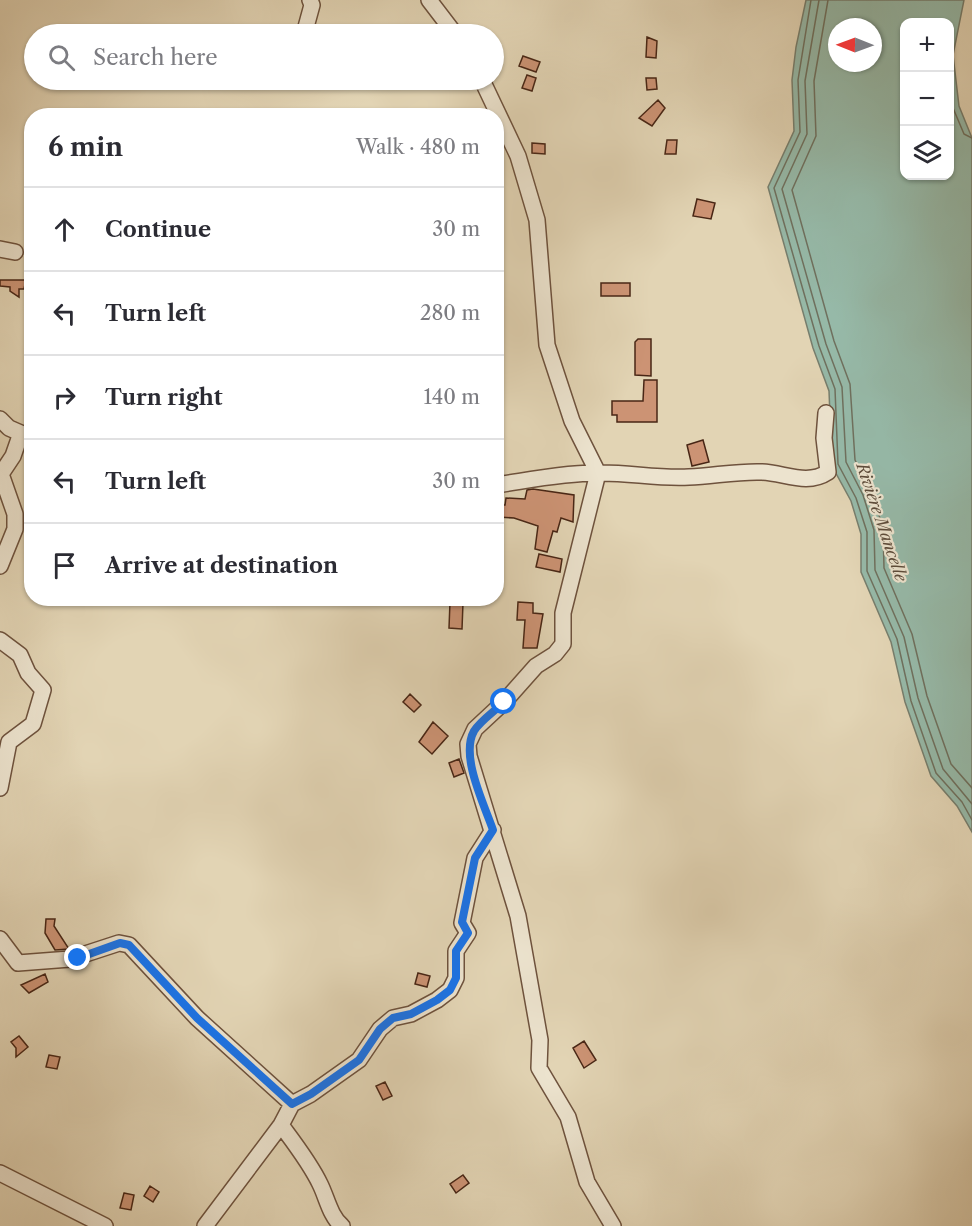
<!DOCTYPE html>
<html lang="en">
<head>
<meta charset="utf-8">
<style>
  :root { --surface:#fff; --page:#f2f2f3; --text:#2b2b33; --muted:#7c7c81; --line:#e1e1e2 }
  body { margin:0; font-family:"Libre Caslon Text",serif; background:var(--page); color:var(--text) }
  .controls { position:absolute; right:18px; top:18px; display:grid; overflow:hidden; border-radius:12px; box-shadow:0 2px 4px #0004 }
  .controls button { width:54px; height:54px; display:grid; place-items:center; padding:0; border:0; border-bottom:2px solid var(--line); background:var(--surface); color:var(--text); font:30px sans-serif }
  .compass { position:absolute; left:828px; top:18px; width:54px; height:54px; border-radius:50%; background:var(--surface); box-shadow:0 2px 4px #0004; rotate:271deg }
  .stop { position:absolute; width:18px; height:18px; margin:-14px; border:4px solid #1a73e8; border-radius:50%; background:#fff }
  .stop.end { background:#1a73e8; border-color:#fff; box-shadow:0 2px 6px #0008 }
  .list { margin:0; padding:0; list-style:none }
  h2 { display:flex; justify-content:space-between; align-items:center; height:78px; margin:0; padding:0 24px; font-size:26px }
  h2 small { font-size:20px; font-weight:400; color:var(--muted) }
  .list li { display:grid; grid-template-columns:39px 1fr auto; gap:18px; align-items:center; box-sizing:border-box; height:84px; padding:0 24px; border-top:2px solid var(--line) }
  .list b { display:block; font-size:22px; white-space:nowrap }
  .list em { font-size:20px; font-style:normal; color:var(--muted) }
  .icon { flex:none; width:33px; height:33px; fill:none; stroke:currentColor; stroke-width:2; stroke-linecap:round; stroke-linejoin:round }
  .map { position:relative; flex:none; width:972px; height:1226px; overflow:hidden }
  .search { position:absolute; background:var(--surface); box-shadow:0 2px 4px #0004; left:24px; top:24px; width:480px; height:66px; display:flex; align-items:center; gap:15px; box-sizing:border-box; padding:0 21px; border-radius:33px; color:var(--muted); font-size:22px }
  .panel { position:absolute; background:var(--surface); box-shadow:0 2px 4px #0004; left:24px; top:108px; width:480px; height:498px; border-radius:24px }
  .map>svg:first-child { display:block }
</style>
</head>
<body>
<div class="map">
<svg width="972" height="1226" viewBox="0 0 972 1226">
  <rect width="100%" height="100%" fill="#e2d4b4"/>
  <filter id="stains"><feTurbulence type="fractalNoise" baseFrequency=".00333" numOctaves="4"/><feColorMatrix values="0 0 0 0 .2 0 0 0 0 .09 0 0 0 0 .02 0 0 0 .5 -.17"/></filter>
  <radialGradient id="worn" r=".72"><stop offset=".6" stop-color="#630" stop-opacity="0"/><stop offset="1" stop-color="#630" stop-opacity=".3"/></radialGradient>
  <path fill="#96b9a8" stroke="#777e6d" stroke-width="1.5" fill-rule="evenodd" d="M 806,0 L 964,0 L 953,55 L 959,106 L 972,138 L 972,832 L 957,806 L 931,776 L 905,702 L 891,642 L 861,572 L 861,534 L 851,501 L 832,466 L 829,391 L 813,348 L 768,187 L 794,131 L 792,80 L 796,47 ZM 904,22 L 950,22 L 950,176 L 904,176 ZM 837,27 L 873,27 L 873,63 L 837,63 Z"/>
  <g fill="none" stroke-linecap="round" stroke-linejoin="round">
    <path stroke="#6f705e" stroke-width="1.5" d="M 811,0 L 798,80 L 800,132 L 774,188 L 819,346 L 835,389 L 838,464 L 856,498 L 867,532 L 867,571 L 897,639 L 911,701 L 936,773 L 962,802 L 972,820
      M 819,0 L 805,81 L 807,134 L 782,189 L 826,344 L 842,387 L 846,462 L 863,495 L 874,530 L 875,570 L 904,637 L 918,698 L 943,769 L 972,804
      M 828,0 L 814,81 L 816,136 L 792,190 L 834,341 L 850,384 L 855,460 L 872,493 L 883,528 L 884,568 L 912,634 L 927,696 L 951,764 L 972,788
      M 950,78 L 953,108 L 964,134 L 972,138"/>
  </g>
  <path fill="#cc9374" stroke="#482615" stroke-width="1.5" d="M 647,37 L 657,41 L 656,58 L 646,57 Z
    M 523,56 L 540,62 L 536,72 L 519,66 Z
    M 527,75 L 536,78 L 532,91 L 522,88 Z
    M 646,78 L 656,78 L 657,89 L 647,90 Z
    M 658,100 L 665,108 L 652,126 L 639,118 Z
    M 667,140 L 677,140 L 676,154 L 665,154 Z
    M 532,143 L 545,144 L 545,154 L 532,153 Z
    M 697,199 L 715,203 L 711,219 L 693,216 Z
    M 0,280 L 26,280 L 24,289 L 19,289 L 19,297 L 10,291 L 10,287 L 0,286 Z
    M 601,283 L 630,283 L 630,296 L 601,296 Z
    M 638,339 L 651,339 L 651,376 L 635,375 L 635,342 Z
    M 644,380 L 657,380 L 657,422 L 617,422 L 617,415 L 612,415 L 612,401 L 643,401 Z
    M 703,440 L 709,462 L 692,466 L 687,445 Z
    M 533,489 L 574,495 L 573,522 L 561,518 L 557,532 L 553,531 L 547,552 L 535,549 L 538,526 L 514,518 L 498,517 L 498,505 L 505,505 L 506,498 L 525,499 L 527,490 Z
    M 539,554 L 562,559 L 560,572 L 536,567 Z
    M 450,602 L 463,603 L 462,629 L 449,628 Z
    M 518,602 L 533,603 L 533,613 L 543,614 L 537,648 L 523,648 L 525,620 L 517,620 Z
    M 410,694 L 421,705 L 414,712 L 403,702 Z
    M 433,722 L 448,736 L 432,754 L 419,742 Z
    M 459,759 L 464,773 L 454,777 L 449,763 Z
    M 46,919 L 55,919 L 54,926 L 69,949 L 55,950 L 45,933 Z
    M 418,973 L 430,976 L 427,987 L 415,984 Z
    M 45,974 L 48,982 L 29,993 L 21,985 Z
    M 19,1036 L 28,1047 L 16,1057 L 16,1048 L 11,1042 Z
    M 584,1041 L 596,1060 L 584,1068 L 573,1048 Z
    M 49,1055 L 60,1057 L 57,1069 L 46,1067 Z
    M 385,1082 L 392,1096 L 383,1100 L 376,1086 Z
    M 463,1175 L 469,1183 L 456,1193 L 450,1184 Z
    M 150,1186 L 159,1192 L 153,1202 L 144,1196 Z
    M 124,1193 L 134,1195 L 131,1210 L 120,1208 Z"/>
  <g fill="none" stroke-linecap="round" stroke-linejoin="round">
    <g stroke="#6e523d" stroke-width="18">
      <path id="minor" d="M 429,0 L 455,34
        M 306,27 L 312,5 L 310,0
        M 482,80 L 518,156 L 537,220 L 547,345 L 572,421 L 598,473 L 563,613 L 563,644 L 555,654 L 536,666 L 504,702 L 475,729 L 468,744 L 469,756 L 518,916 L 540,1040 L 539,1068 L 568,1117 L 587,1182 L 613,1226
        M 0,249 L 15,252
        M 0,419 L 9,428 L 32,438
        M 496,485 C 530,480 563,473 597,473 C 627,472 658,479 689,477 C 714,476 737,471 762,472 C 785,473 807,486 828,472 L 824,438 L 826,413
        M 0,566 L 15,529 L 15,514 L 1,474 L 13,456 L 21,433
        M 0,640 L 20,655 L 28,673 L 43,690 L 33,724 L 9,742 L 0,788
        M 0,939 L 18,963 L 70,959 L 119,943 L 129,945 L 197,1018 L 292,1104 L 311,1094 L 359,1060 L 380,1029 L 393,1018 L 411,1014 L 437,1000 L 450,990 L 456,978 L 456,951 L 468,933 L 462,923 L 475,858 L 493,830
        M 281,1125 C 295,1144 310,1163 320,1184 C 327,1198 330,1216 342,1226
        M 0,1173 L 105,1226
        M 205,1226 L 281,1125 L 292,1104"/>
    </g>
    <use href="#minor" stroke="#ece3ce" stroke-width="15"/>
  </g>
  <g fill="none" stroke-linecap="round" stroke-linejoin="round">
    <path stroke="#1a73e8" stroke-width="8" d="M 78,958 L 120,943 L 129,945 L 197,1018 L 292,1104 L 311,1094 L 359,1060 L 380,1029 L 393,1018 L 411,1014 L 437,1000 L 450,990 L 456,978 L 456,951 L 468,933 L 462,922 L 475,858 L 493,830 C 484,804 460,756 474,731 C 480,721 495,711 504,702"/>
  </g>
  <g text-anchor="middle" stroke-width="4.5" stroke-linejoin="round" paint-order="stroke">
    <g font-size="16" font-style="italic" fill="#5c4b3a" stroke="#ece3ce">
      <text transform="translate(882 522) rotate(71)" y="6">Rivière Mancelle</text>
    </g>
  </g>
  <rect width="100%" height="100%" filter="url(#stains)"/>
  <rect width="100%" height="100%" fill="url(#worn)"/>
</svg>
<div class="controls">
<button>+</button>
<button>−</button>
<button><svg class="icon" aria-label="layers" viewBox="0 0 24 24"><path d="M12 4l9 5-9 5-9-5zM3 14l9 5 9-5"/></svg></button>
</div>
<svg class="compass" viewBox="-18 -18 36 36"><path d="M0-13l5 13h-10z" fill="#e53935"/><path d="M0 13l5-13h-10z" fill="#7c7c81"/></svg>
<div class="stop" style="left:504px;top:702px"></div>
<div class="stop end" style="left:78px;top:958px"></div>
<div class="search"><svg class="icon" aria-label="search" viewBox="0 0 24 24"><circle cx="10" cy="10" r="6"/><path d="M15 15l6 6"/></svg>Search here</div>
<section class="panel">
<h2>6 min<small>Walk · 480 m</small></h2>
<ul class="list">
<li><svg class="icon" aria-label="ahead" viewBox="0 0 24 24"><path d="M12 20V5M6 11l6-6 6 6"/></svg><div><b>Continue</b></div><em>30 m</em></li>
<li><svg class="icon" aria-label="left" viewBox="0 0 24 24"><path d="M17 20v-9H6M10 6l-5 5 5 5"/></svg><div><b>Turn left</b></div><em>280 m</em></li>
<li><svg class="icon" aria-label="right" viewBox="0 0 24 24"><path d="M7 20v-9h11M14 6l5 5-5 5"/></svg><div><b>Turn right</b></div><em>140 m</em></li>
<li><svg class="icon" aria-label="left" viewBox="0 0 24 24"><path d="M17 20v-9H6M10 6l-5 5 5 5"/></svg><div><b>Turn left</b></div><em>30 m</em></li>
<li><svg class="icon" aria-label="arrive" viewBox="0 0 24 24"><path d="M6 21V4h12l-3 4 3 4H6"/></svg><div><b>Arrive at destination</b></div></li>
</ul>
</section>
</div>
</body>
</html>
